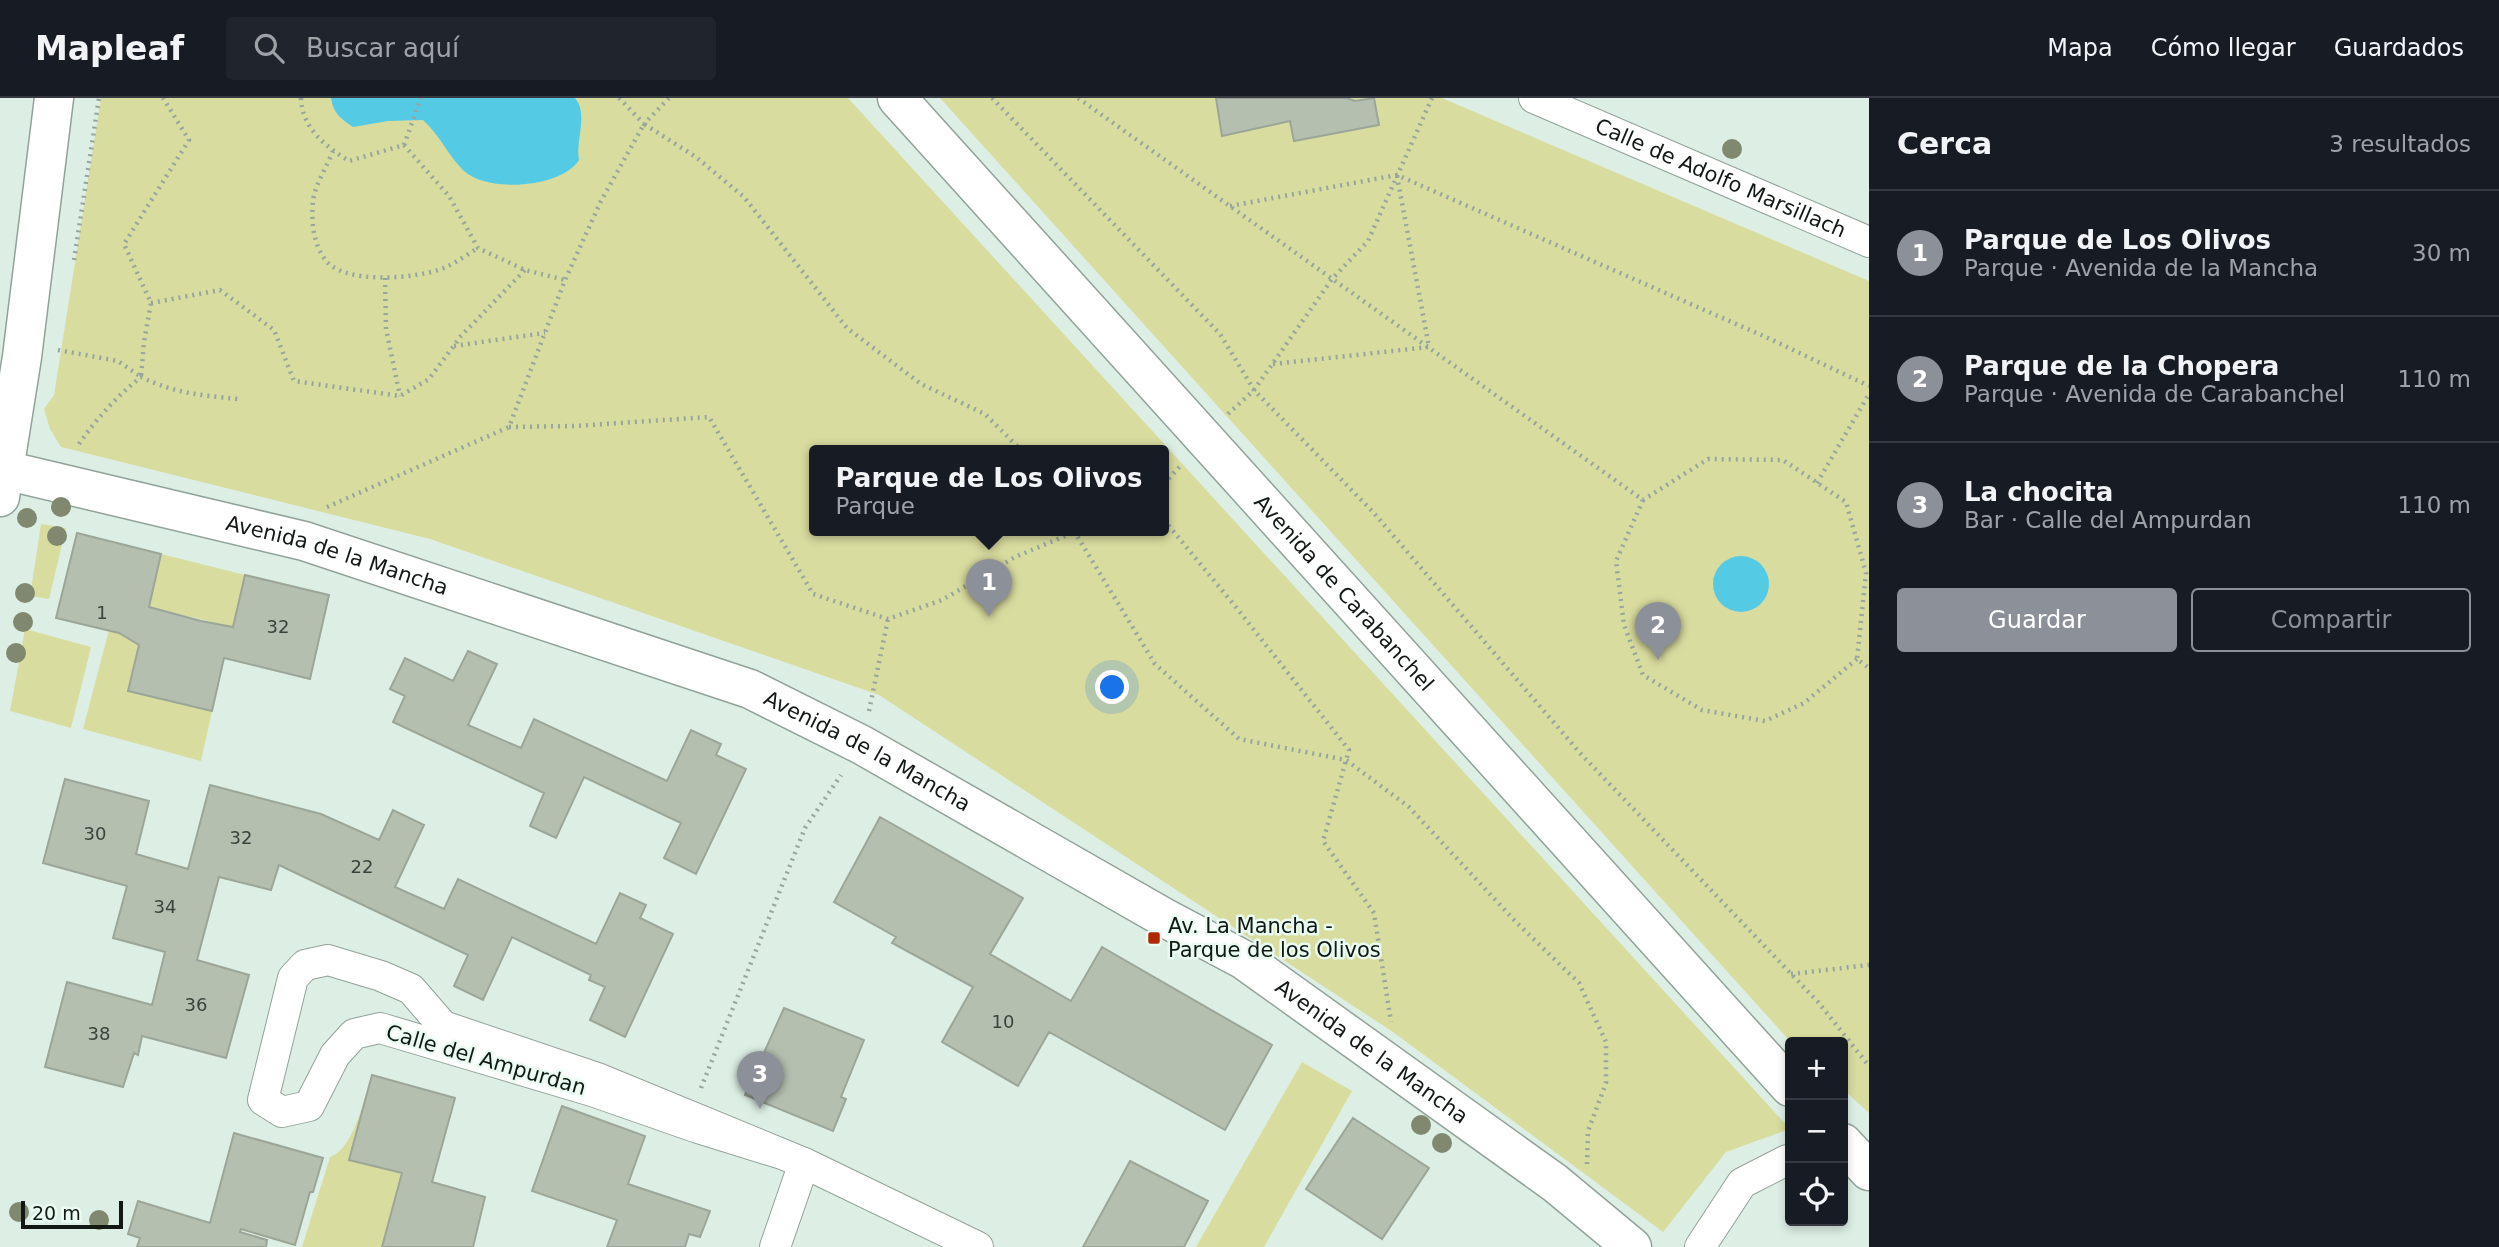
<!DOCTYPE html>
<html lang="es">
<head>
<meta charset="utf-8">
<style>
  :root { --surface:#171b24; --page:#20242c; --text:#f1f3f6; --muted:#9ea1a6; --line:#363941; --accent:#8c9099 }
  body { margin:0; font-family:"DejaVu Sans",sans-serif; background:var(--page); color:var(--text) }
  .controls { position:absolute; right:21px; bottom:21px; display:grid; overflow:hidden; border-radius:7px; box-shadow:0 4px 10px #0003 }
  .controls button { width:63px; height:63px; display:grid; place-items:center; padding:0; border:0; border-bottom:2px solid var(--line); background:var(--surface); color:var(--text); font:35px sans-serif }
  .scale { position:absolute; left:21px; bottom:18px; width:102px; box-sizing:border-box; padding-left:7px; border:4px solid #121915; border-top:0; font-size:19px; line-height:24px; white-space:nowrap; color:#121915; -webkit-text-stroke:5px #eafcf2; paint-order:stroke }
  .you { position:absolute; left:1113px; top:590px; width:24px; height:24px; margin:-18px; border:5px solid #fff; border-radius:50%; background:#1a73e8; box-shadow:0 0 0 10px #1a73e833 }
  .badge { display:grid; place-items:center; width:46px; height:46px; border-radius:50%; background:var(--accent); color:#fff; font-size:23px; font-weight:700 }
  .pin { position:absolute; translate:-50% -58px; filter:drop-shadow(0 2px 4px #0008) }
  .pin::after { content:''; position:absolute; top:37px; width:24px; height:21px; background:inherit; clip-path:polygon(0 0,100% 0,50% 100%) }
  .popup { position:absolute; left:809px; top:347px; width:360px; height:91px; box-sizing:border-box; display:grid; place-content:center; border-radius:7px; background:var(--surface); filter:drop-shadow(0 2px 5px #0005); font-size:23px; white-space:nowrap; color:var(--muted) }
  .popup b { font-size:26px; color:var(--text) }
  .popup::after { content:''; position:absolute; left:50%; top:100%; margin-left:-14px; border:14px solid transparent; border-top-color:var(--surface) }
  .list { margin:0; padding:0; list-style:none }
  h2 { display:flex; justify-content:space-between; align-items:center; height:91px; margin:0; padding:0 28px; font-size:30px }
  h2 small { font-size:23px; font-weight:400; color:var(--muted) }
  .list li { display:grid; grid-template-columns:46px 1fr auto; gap:21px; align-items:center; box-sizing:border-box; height:126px; padding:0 28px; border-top:2px solid var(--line) }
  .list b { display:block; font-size:26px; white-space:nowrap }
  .list p { margin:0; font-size:23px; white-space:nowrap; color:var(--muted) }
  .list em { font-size:23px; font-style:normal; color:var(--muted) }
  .actions { display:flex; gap:14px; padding:21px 28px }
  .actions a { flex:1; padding:16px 0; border:2px solid var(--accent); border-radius:7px; text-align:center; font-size:24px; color:var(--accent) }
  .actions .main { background:var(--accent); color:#fff }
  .icon { flex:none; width:38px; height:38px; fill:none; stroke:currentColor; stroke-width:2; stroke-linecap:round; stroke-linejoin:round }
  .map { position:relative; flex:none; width:1869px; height:1149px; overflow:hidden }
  header { display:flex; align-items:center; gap:42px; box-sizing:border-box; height:98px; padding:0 35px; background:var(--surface); border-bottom:2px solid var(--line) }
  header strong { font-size:33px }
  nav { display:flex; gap:38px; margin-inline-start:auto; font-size:24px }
  .search { width:490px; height:63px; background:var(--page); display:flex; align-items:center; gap:18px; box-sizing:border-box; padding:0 24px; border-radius:7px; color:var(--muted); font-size:26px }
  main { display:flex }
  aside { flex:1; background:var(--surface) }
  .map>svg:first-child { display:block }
</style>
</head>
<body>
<header>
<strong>Mapleaf</strong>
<div class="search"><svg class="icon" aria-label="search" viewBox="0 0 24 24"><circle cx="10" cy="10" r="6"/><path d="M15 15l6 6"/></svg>Buscar aquí</div>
<nav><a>Mapa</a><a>Cómo llegar</a><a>Guardados</a></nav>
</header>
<main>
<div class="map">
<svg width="1869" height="1149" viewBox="0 0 1869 1149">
  <rect width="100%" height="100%" fill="#ddefe5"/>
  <path fill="#d9dc9f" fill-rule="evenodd" d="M 101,0 L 848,0 L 1790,1031 L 1726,1054 L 1663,1134 L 1393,934 L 879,597 L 430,441 L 61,349 L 50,331 L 44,311 L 54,297 ZM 814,353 L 1164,353 L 1164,433 L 814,433 Z
    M 940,0 L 1442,0 L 1869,183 L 1869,1015 L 1843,991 L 1843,944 L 1791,944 L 1788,941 Z
    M 41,426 L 66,430 L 49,501 L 30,498 Z
    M 161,456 L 245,477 L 233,529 L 149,509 Z
    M 25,531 L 91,549 L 71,630 L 10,613 Z
    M 109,532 L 140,540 L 128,593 L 212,613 L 201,663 L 83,631 Z
    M 1302,964 L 1352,993 L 1264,1149 L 1196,1149 Z
    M 372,977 L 349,1061 L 402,1076 L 382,1149 L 302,1149 L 330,1059 C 354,1051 364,1000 372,977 Z"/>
  <path fill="#55cae4" d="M 331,0 L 575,0 C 589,17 575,42 579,62 C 561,90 488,95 464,73 C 448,58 440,37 423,22 L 388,23 L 353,29 C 341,21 333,15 331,0 Z
    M1713 486a28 28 0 1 1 56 0a28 28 0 1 1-56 0Z"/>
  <path fill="#b4bfb0" stroke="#9ca698" stroke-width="2" d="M 1216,0 L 1347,0 L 1355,3 L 1374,0 L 1379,27 L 1294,43 L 1290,23 L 1222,38 Z
    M 77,435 L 161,456 L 149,509 L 201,523 L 233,529 L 245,477 L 329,497 L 310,581 L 224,560 L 212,613 L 128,593 L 139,547 L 119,535 L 56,520 Z
    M 468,553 L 497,566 L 468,627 L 521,650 L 534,621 L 667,683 L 691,632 L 721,646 L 716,657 L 746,671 L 696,776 L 664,760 L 681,725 L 584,679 L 556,740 L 530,728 L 544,695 L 393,624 L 405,598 L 390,591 L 405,560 L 453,583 Z
    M 65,681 L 149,703 L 136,756 L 188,771 L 210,687 L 321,716 L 379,742 L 393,712 L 424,727 L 395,789 L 444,811 L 458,781 L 596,846 L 620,795 L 646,807 L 640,820 L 673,836 L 625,939 L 590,922 L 605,889 L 589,882 L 591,877 L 512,839 L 483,902 L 454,888 L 468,857 L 279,767 L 271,792 L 219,779 L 197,862 L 249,877 L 226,960 L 142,938 L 138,957 L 134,955 L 123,989 L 45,969 L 67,884 L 152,907 L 165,854 L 113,840 L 127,788 L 43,765 Z
    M 880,719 L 1023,800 L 990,856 L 1071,903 L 1102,849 L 1272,947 L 1225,1032 L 1049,934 L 1018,988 L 942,944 L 973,889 L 892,845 L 896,839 L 834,804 Z
    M 784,910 L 864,942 L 841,999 L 846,1001 L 833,1033 L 745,997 Z
    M 372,977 L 455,1000 L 432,1084 L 485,1099 L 473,1149 L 382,1149 L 402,1075 L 349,1062 Z
    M 562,1008 L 645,1038 L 628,1086 L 710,1113 L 700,1139 L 689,1136 L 685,1149 L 607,1149 L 617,1122 L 532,1093 Z
    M 1353,1020 L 1429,1070 L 1382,1141 L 1306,1091 Z
    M 234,1035 L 323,1060 L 313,1094 L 310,1094 L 295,1147 L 241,1131 L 240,1134 L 267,1142 L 266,1149 L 137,1149 L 140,1140 L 128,1136 L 138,1103 L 210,1125 Z
    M 1130,1063 L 1208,1103 L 1184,1149 L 1083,1149 Z"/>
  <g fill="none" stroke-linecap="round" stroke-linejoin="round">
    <g stroke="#91a299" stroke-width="32">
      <g id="street">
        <path id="s1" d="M 1534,0 L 1869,144"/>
        <path d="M 782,1056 L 698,1030 L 592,993 L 380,930 L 354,936 L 335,957 L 309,1008 L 282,1014 L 263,1002 L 293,880 L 305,867 L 328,862 L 381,878 L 411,891 L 443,928 L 600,981 L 804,1065 L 978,1149"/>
        <path d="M 775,1149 L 804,1065"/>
        <path d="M 1700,1149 L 1742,1085 L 1787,1062 L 1790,1063"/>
      </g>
    </g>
    <g stroke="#91a299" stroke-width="41">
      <path id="secondary" d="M 0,399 L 4,372"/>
    </g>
    <g stroke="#91a299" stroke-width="41">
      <g id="primary">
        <path id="s2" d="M 897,0 L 1790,989"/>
        <path id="s3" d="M 0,371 L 304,443 L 750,591 L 862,647 L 1163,819 L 1244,862 L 1555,1085 L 1632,1149"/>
        <path d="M 4,372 L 22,259 L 54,0"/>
        <path d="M 1843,1045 L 1869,1073"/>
      </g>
    </g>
    <path stroke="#97a59d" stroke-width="4.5" stroke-dasharray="2 5" stroke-linecap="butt" d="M 301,0 C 302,30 325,48 349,63 L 404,47 L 449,98 L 478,150 L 525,172 L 565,182
      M 619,0 L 644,26 L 669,0
      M 992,0 L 1220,236 L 1254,292 L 1228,316
      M 1078,0 L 1643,402 L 1708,361 L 1783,362 L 1846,404 L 1866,475 L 1857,561 L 1869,570
      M 1432,0 L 1368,143 L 1332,181 L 1254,292 L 1373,414 L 1580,655 L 1818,904 L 1869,968
      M 404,47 L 421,0
      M 333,53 C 327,68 315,87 313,103 C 311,122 313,144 324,160 C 341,188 420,181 446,169 C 457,164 468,156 478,150
      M 1230,108 L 1397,77 L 1768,240 L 1869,288
      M 74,162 L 99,0
      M 385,180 L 386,231 L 400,298
      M 151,205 L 220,192 L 274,232 L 294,283 L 400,298 L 429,281 L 461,238 L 525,172
      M 454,248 L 545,235
      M 58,252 L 118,263 L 141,279 L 144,244 L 151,205 L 124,146 L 189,42 L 163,0
      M 1273,266 L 1429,249 L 1397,78
      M 509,329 L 575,328 L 709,319 L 813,496 L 888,521 L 942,502 L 1015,459 L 1077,433
      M 79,346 C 97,320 116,299 141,279 C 177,296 200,297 238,301
      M 1817,385 L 1869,296
      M 1164,386 L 1182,366
      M 1643,402 L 1616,463 L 1624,527 L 1643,577 L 1702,612 L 1765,623 L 1804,605 L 1857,561
      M 327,409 L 509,329 L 565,182 L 601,103 L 644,26 L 696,59 L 744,99 L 847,230 L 921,286 L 985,316 L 1022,353
      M 1164,422 L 1235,508 L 1349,652 L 1323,743 L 1374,815 L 1391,924
      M 1074,433 L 1155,566 L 1239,641 L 1346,662 L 1409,709 L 1515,823 L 1579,885 L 1606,944 L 1606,985 L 1588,1033 L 1587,1066
      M 869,613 L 888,521
      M 1791,876 L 1869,867
      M 701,990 L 805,730 L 841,677"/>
    <use href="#street" stroke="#fff" stroke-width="30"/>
    <use href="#secondary" stroke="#fff" stroke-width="38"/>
    <use href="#primary" stroke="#fff" stroke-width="38"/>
  </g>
  <g fill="#80886f">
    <circle cx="1732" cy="51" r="10"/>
    <circle cx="61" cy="409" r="10"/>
    <circle cx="27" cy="420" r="10"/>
    <circle cx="57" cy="438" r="10"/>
    <circle cx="25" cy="495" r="10"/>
    <circle cx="23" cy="524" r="10"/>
    <circle cx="16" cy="555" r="10"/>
    <circle cx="1421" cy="1027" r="10"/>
    <circle cx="1442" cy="1045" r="10"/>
    <circle cx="19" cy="1114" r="10"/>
    <circle cx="99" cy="1122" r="10"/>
  </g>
  <rect fill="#b22703" stroke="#eafcf2" stroke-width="2.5" x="1147" y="833" width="14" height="14" rx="3.5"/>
  <g text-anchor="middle" stroke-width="5" stroke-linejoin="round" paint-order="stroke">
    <g font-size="18" fill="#3a423c">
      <text x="102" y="521">1</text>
      <text x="278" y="535">32</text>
      <text x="95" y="742">30</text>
      <text x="241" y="746">32</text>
      <text x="362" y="775">22</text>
      <text x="165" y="815">34</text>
      <text x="196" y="913">36</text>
      <text x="1003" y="930">10</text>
      <text x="99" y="942">38</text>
    </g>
    <g font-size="21" fill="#121915" stroke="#eafcf2">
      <text dy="7" stroke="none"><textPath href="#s1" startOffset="203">Calle de Adolfo Marsillach</textPath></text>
      <text dy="7" stroke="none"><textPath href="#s3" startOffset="348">Avenida de la Mancha</textPath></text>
      <text dy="7" stroke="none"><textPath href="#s2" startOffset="667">Avenida de Carabanchel</textPath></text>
      <text dy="7" stroke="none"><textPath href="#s3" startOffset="915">Avenida de la Mancha</textPath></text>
      <text dy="7" stroke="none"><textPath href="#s3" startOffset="1503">Avenida de la Mancha</textPath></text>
      <text transform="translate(486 962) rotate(16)" y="7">Calle del Ampurdan</text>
    </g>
    <g font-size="21" fill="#121915" stroke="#eafcf2" text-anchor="start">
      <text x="1168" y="835">Av. La Mancha -<tspan x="1168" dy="24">Parque de los Olivos</tspan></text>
    </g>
  </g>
</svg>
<div class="controls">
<button>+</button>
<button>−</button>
<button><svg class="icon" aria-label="locate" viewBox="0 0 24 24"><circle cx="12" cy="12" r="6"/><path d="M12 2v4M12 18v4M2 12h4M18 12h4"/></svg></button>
</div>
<div class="scale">20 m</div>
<div class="you"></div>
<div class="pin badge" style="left:989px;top:519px">1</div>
<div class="popup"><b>Parque de Los Olivos</b>Parque</div>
<div class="pin badge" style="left:1658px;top:562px">2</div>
<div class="pin badge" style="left:760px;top:1011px">3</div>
</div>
<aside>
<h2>Cerca<small>3 resultados</small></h2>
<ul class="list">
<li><span class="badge">1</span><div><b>Parque de Los Olivos</b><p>Parque · Avenida de la Mancha</p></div><em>30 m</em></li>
<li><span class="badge">2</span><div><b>Parque de la Chopera</b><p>Parque · Avenida de Carabanchel</p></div><em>110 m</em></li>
<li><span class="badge">3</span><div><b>La chocita</b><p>Bar · Calle del Ampurdan</p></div><em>110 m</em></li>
</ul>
<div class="actions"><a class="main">Guardar</a><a>Compartir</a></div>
</aside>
</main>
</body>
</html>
